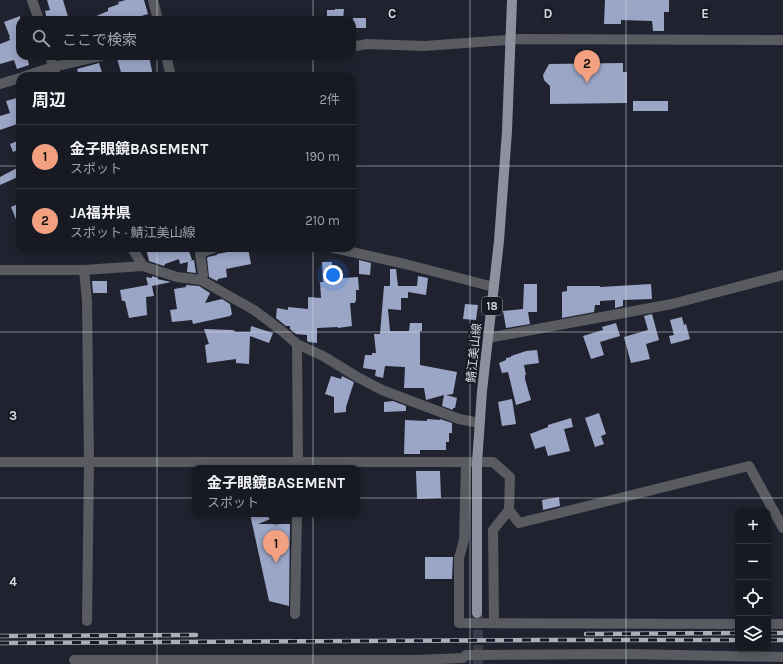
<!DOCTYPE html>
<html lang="ja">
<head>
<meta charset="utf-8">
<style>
  :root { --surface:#181a23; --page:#21232b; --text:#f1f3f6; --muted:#9fa1a6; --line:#363841; --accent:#f2a07f }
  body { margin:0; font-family:Karla,"Noto Sans JP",sans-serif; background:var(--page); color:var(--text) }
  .controls { position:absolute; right:12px; bottom:12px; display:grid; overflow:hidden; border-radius:8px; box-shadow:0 2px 10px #0003 }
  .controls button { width:36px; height:36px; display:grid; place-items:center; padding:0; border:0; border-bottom:1px solid var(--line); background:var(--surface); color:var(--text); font:20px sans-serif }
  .you { position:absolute; left:333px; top:275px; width:14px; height:14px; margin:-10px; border:3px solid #fff; border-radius:50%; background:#1a73e8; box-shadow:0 0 0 6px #1a73e833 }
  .badge { display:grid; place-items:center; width:26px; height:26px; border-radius:50%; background:var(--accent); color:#111; font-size:13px; font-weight:700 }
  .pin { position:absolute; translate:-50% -33px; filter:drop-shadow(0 1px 2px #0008) }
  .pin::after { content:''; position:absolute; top:21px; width:14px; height:12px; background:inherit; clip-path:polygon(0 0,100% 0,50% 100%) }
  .popup { position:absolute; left:192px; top:465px; width:168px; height:52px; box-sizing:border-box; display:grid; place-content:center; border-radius:8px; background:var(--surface); filter:drop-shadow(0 1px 3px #0005); font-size:13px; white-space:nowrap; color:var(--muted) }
  .popup b { font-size:15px; color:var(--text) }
  .popup::after { content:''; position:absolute; left:50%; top:100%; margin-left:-8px; border:8px solid transparent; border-top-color:var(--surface) }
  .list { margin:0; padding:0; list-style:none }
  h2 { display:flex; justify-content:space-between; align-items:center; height:52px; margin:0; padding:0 16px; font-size:17px }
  h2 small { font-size:13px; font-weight:400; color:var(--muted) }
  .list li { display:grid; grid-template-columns:26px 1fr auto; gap:12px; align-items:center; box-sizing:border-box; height:64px; padding:0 16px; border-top:1px solid var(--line) }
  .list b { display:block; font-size:15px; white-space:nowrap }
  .list p { margin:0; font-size:13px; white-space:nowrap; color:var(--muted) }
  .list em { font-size:13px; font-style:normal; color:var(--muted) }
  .icon { flex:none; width:22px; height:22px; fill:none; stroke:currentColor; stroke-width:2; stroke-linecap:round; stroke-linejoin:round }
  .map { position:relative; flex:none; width:783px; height:664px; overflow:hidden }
  .search { position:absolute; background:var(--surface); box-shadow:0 2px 10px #0003; left:16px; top:16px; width:340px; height:44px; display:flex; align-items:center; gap:10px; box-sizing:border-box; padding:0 14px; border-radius:12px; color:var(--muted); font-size:15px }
  .panel { position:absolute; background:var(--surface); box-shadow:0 2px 10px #0003; left:16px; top:72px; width:340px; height:180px; border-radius:12px }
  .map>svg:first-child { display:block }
</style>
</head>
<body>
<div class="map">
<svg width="783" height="664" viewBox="0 0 783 664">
  <rect width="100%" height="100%" fill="#20232f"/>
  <path fill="#9ba5c6" d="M 47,0 L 63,0 L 69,20 L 47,20 L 45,11 L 50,10 Z
    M 126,0 L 144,0 L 148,14 L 128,20 L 128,17 L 118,20 L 87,20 L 108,11 L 108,8 L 119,4 L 118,2 Z
    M 605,0 L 669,0 L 669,12 L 664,12 L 664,31 L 653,31 L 652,21 L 621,20 L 621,24 L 604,24 Z
    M 335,9 L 344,9 L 343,20 L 327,20 L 327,10 L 335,10 Z
    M 20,16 L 20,28 L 18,29 L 20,35 L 20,56 L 27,56 L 29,65 L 17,69 L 14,60 L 0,64 L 0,44 L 10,40 L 9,37 L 10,37 L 4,22 Z
    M 353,18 L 366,18 L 366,28 L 353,28 Z
    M 126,56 L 149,56 L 153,76 L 122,76 L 117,58 Z
    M 99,63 L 103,76 L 79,76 L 77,69 Z
    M 623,63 L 623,72 L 627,72 L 627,103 L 550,104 L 550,86 L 544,80 L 543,75 L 549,64 Z
    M 20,97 L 20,123 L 0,130 L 0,116 L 10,113 L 6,101 Z
    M 633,101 L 668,101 L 668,111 L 633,111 Z
    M 20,140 L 20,149 L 13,152 L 10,144 Z
    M 17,168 L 20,176 L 0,185 L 0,177 Z
    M 20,203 L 20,229 L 11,207 Z
    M 146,248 L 188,248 L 192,260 L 189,261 L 194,260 L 196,273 L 187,272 L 188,262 L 180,264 L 179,259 L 165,264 L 164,266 L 149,261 Z
    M 248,248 L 251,264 L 226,269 L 227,277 L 218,279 L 217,281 L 209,277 L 207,258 L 208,257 L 217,255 L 217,254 Z
    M 359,260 L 371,263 L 370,275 L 359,274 Z
    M 322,262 L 332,262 L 332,276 L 343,275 L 343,278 L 358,277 L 359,290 L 356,290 L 356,300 L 355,303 L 350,303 L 352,326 L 338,328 L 338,327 L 317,328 L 317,343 L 309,342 L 307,341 L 307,335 L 296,334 L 290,329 L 290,326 L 286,326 L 276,318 L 277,308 L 288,310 L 288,307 L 308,309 L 308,297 L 321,298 L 320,282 L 323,282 Z
    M 390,269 L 396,269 L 398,286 L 417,286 L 418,276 L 428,278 L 426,295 L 408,292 L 408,298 L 401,298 L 401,310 L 388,309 L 390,331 L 409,331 L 410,323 L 422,323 L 422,331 L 420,331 L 420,365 L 457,372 L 453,394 L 446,395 L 457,398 L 455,408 L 453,408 L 453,410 L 442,406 L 444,395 L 426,400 L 424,388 L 404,388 L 405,367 L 385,366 L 383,378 L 375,376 L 376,370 L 363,368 L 365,355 L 372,355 L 372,353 L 376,353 L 374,334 L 380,334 L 384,286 L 390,286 Z
    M 152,276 L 158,278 L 157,279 L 171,282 L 152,286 L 154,296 L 146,297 L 147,315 L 129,318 L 125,301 L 122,301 L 120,290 L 148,285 L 146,277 L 152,278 Z
    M 92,281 L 107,281 L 107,293 L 93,293 Z
    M 524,284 L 537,284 L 537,312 L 528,312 L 530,324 L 506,328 L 503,311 L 523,309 Z
    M 651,284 L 652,299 L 623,300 L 623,306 L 615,308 L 615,300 L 600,301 L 600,305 L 595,305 L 594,312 L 562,318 L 562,292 L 567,291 L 567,286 L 600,286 L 600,287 Z
    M 186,285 L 199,286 L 210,293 L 205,303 L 222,299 L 230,304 L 232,314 L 230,316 L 193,324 L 192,320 L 172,322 L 170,310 L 177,309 L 174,289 L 186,287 Z
    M 465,304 L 478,305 L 476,320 L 463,319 Z
    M 652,314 L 659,340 L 646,344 L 650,359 L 631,363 L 624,337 L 648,330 L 644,316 Z
    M 682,317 L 684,325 L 686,324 L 690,339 L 671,344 L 669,336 L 674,335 L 670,320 Z
    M 616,323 L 620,336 L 600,342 L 604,355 L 591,359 L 583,336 L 603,330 L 602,327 Z
    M 251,326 L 273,333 L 269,343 L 250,336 L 249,364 L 236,363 L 236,359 L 207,363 L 205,345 L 209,344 L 204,329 L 233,330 L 236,332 L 250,332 L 250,333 Z
    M 537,350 L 539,363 L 524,365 L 526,375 L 525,375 L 525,379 L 531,400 L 516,405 L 508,372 L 502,373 L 499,363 L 506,360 L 506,358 L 511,357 L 511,356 L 526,351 Z
    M 331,376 L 341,379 L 342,376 L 354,382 L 346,407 L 346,412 L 334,413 L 334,397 L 325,394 Z
    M 512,399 L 516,424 L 502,426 L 498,402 Z
    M 393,401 L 406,406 L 406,411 L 384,412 L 384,402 Z
    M 599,413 L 606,434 L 601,436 L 604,444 L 595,447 L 585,418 Z
    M 571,418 L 573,427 L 564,429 L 570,451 L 548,456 L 545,446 L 535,449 L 530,434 L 548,427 L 548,425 Z
    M 427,419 L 440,420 L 440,419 L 452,423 L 452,433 L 449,433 L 449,442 L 446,442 L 446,450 L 420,450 L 420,454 L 404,454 L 405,420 L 427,421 Z
    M 416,471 L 440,471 L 441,498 L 417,499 Z
    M 559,497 L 560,506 L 543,510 L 542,500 Z
    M 250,514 L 283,514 L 258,524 L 290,524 L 289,606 L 269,601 Z
    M 425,557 L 453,557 L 452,579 L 425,579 Z"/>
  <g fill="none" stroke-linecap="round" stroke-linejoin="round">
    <path stroke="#3b3e4a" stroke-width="10" stroke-dasharray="10 5" stroke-linecap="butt" d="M 478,615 L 478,664"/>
    <path stroke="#595b60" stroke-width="10" d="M 32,0 L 39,20
      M 153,0 L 158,20
      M 352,45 L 356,46 L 367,44 L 424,46 L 521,39 L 783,40
      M 50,56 L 56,76
      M 166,56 L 171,76
      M 25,76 L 53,67 L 101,56
      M 0,84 L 20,78
      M 132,248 L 143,266
      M 334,248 L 405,264 L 494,287
      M 0,270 L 84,270 L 143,266 L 177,277 L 201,280 L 254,310 L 282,331 L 297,344 L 323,356 L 359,378 L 382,390 L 459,419 L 480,423
      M 84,270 L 87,301 L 89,462 L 87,621
      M 201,280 L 203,275 L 200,253 L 214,248
      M 488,338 L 672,304 L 783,275
      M 297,344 L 298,468
      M 0,462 L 493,462 L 510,477 L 509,510 L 493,530 L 494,623
      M 466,463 L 464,540 L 459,558 L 459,623 L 738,624
      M 509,510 L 519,523 L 749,466 L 783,528
      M 295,614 L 297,514
      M 768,624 L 783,624
      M 74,660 L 418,660 L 463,658 L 466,655 L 628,654 L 783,657"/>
    <path stroke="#8d919d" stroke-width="10" d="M 477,613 L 477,463 L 482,391 L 499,241 L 507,131 L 512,0"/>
    <g stroke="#abaeb7" stroke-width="4.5">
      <path id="rail" d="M 768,633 L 783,633
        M 586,634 L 738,633
        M 0,636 L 196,635
        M 768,640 L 783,640
        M 0,643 L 538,640 L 738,640"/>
    </g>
    <use href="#rail" stroke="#171a25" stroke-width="3" stroke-dasharray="9" stroke-linecap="butt"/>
  </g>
  <path fill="none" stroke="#d5d8e0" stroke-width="1" stroke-opacity="0.55" d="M 157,0 L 157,20M 313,0 L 313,20M 470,0 L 470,664M 626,0 L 626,664M 157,56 L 157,76M 313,56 L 313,76M 0,166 L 20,166M 352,166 L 783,166M 157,248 L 157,664M 313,248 L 313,664M 0,332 L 783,332M 0,498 L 783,498"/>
  <g text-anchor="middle" stroke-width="4" stroke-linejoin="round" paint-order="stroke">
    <rect fill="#171a25" stroke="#9c9fa8" stroke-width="1" x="482" y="297" width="20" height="18" rx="3"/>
    <g font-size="11" font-weight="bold" fill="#d5d8e0">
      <text x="492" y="310">18</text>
    </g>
    <g font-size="12" fill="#d5d8e0" stroke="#171a25">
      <text transform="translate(474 353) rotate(-84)" y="4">鯖江美山線</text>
    </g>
  </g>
  <g font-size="13" text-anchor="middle" font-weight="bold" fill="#d5d8e0" stroke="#171a25" stroke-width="4" stroke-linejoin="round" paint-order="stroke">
    <text x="392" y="18">C</text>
    <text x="548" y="18">D</text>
    <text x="705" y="18">E</text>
    <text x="13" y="420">3</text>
    <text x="13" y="586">4</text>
  </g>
</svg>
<div class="controls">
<button>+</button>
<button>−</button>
<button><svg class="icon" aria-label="locate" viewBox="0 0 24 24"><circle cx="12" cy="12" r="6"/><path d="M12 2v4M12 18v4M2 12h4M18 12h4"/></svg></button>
<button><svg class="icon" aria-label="layers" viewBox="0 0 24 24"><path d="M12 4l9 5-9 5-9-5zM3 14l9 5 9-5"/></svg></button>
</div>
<div class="you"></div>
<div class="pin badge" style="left:276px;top:563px">1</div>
<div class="popup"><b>金子眼鏡BASEMENT</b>スポット</div>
<div class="pin badge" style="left:587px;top:83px">2</div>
<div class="search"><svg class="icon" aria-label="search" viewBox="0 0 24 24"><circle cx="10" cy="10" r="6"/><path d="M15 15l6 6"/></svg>ここで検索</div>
<section class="panel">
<h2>周辺<small>2件</small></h2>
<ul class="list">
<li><span class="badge">1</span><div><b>金子眼鏡BASEMENT</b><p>スポット</p></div><em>190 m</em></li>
<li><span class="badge">2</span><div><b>JA福井県</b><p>スポット · 鯖江美山線</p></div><em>210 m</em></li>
</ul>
</section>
</div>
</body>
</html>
